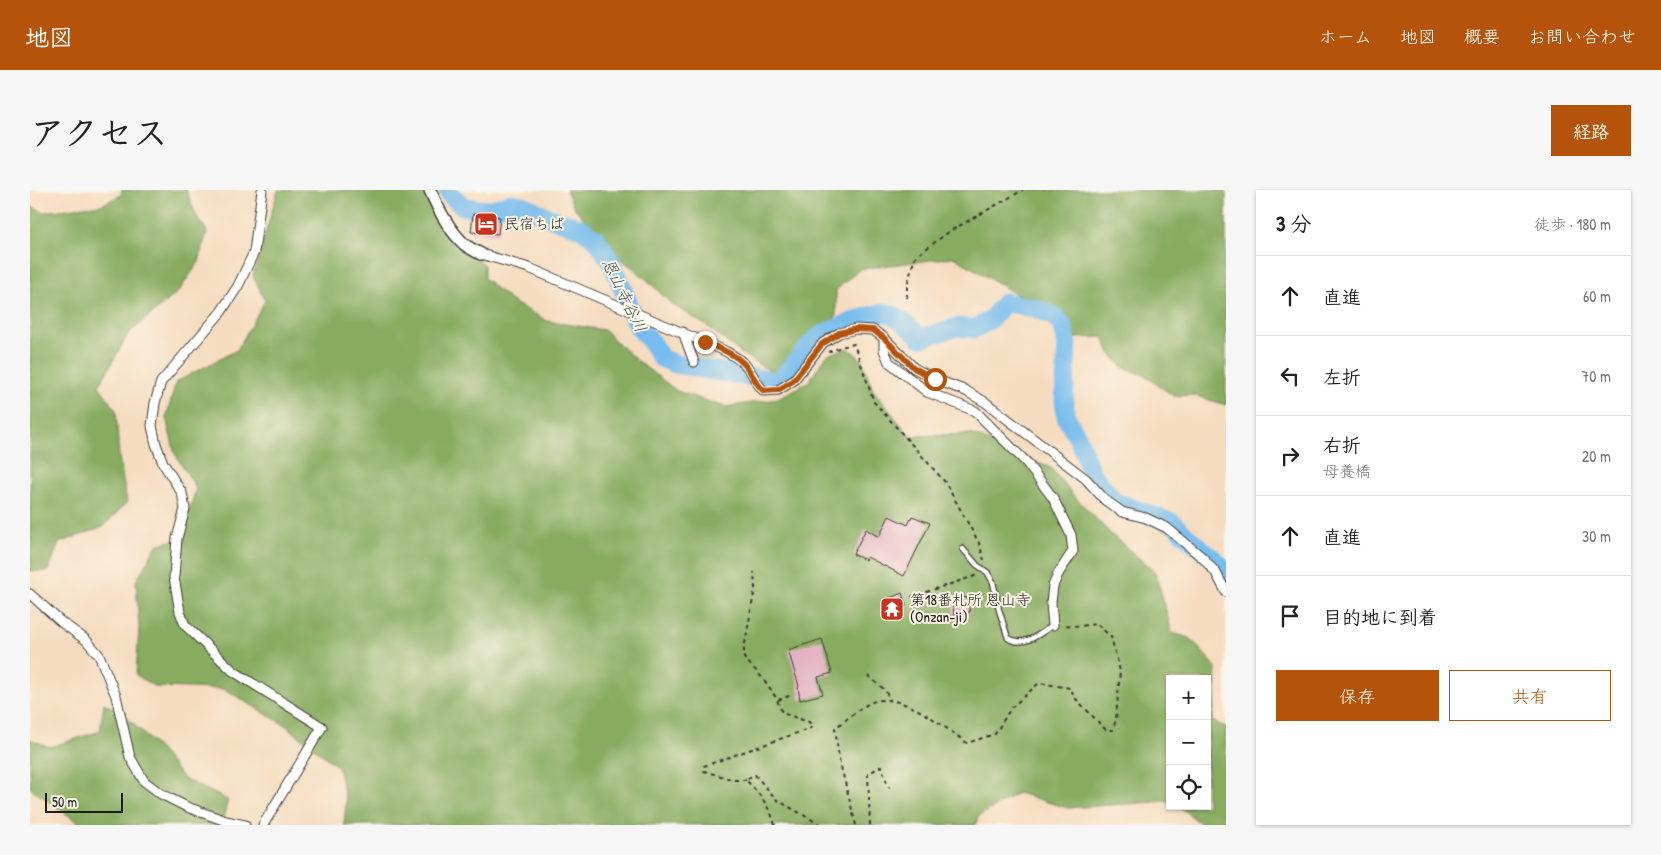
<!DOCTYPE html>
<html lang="ja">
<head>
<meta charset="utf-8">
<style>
  :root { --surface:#fff; --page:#f6f6f6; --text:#222; --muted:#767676; --line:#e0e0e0; --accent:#b45309 }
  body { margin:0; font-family:"Patrick Hand","Klee One",sans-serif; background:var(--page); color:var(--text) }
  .controls { position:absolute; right:15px; bottom:15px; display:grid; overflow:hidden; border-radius:0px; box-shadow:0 1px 4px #0004 }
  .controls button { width:45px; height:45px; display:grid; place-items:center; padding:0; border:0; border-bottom:1px solid var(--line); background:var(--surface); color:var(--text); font:25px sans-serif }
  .scale { position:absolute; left:15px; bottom:12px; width:78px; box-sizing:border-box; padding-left:5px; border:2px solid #1c1c1c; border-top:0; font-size:14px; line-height:18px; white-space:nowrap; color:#1c1c1c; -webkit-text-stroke:4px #fcf5e5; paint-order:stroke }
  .stop { position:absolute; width:15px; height:15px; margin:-11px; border:4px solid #b45309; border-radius:50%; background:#fff }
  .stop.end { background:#b45309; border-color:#fff; box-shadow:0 1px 5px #0008 }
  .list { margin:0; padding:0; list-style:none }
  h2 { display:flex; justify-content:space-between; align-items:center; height:65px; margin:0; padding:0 20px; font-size:21px }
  h2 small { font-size:16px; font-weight:400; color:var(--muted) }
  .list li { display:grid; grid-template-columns:32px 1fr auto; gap:15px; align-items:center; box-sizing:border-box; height:80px; padding:0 20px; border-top:1px solid var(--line) }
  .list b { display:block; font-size:19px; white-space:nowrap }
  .list p { margin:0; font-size:16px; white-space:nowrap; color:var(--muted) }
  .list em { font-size:16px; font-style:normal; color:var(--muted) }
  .actions { display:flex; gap:10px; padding:15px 20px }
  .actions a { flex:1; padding:11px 0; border:1px solid var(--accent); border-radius:0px; text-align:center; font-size:18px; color:var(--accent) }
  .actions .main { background:var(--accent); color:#fff }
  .icon { flex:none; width:28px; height:28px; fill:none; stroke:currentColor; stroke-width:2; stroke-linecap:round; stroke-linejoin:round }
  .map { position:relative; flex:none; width:1196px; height:635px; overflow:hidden; border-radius:0px }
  header { display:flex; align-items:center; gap:30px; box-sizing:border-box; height:70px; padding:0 25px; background:var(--accent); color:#fff }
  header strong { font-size:24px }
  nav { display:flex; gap:28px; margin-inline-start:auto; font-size:18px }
  .intro { display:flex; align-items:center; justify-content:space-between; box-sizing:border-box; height:120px; padding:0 30px }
  h1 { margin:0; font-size:35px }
  .button { padding:12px 22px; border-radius:0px; background:var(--accent); color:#fff; font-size:18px; font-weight:700 }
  main { display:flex; gap:30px; padding:0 30px }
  aside { flex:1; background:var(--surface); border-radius:0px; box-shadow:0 1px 4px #0004 }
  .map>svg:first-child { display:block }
</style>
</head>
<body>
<header>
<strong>地図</strong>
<nav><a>ホーム</a><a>地図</a><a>概要</a><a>お問い合わせ</a></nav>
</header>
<div class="intro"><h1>アクセス</h1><a class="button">経路</a></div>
<main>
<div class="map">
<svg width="1196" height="635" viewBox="0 0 1196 635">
  <rect width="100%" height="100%" fill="#fcf5e5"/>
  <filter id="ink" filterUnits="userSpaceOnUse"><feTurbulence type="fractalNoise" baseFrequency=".02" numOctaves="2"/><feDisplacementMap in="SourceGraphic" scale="10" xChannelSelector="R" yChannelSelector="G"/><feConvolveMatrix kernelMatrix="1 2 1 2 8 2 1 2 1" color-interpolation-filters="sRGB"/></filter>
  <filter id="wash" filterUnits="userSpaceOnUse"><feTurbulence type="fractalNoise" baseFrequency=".0096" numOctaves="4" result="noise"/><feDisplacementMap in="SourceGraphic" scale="20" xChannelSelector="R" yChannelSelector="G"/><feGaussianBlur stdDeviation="1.12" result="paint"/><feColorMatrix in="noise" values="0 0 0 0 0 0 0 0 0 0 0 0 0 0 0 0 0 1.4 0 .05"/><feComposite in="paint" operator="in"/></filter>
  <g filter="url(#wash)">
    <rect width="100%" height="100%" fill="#f5dbbf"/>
    <path fill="#87ac61" stroke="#52643e" d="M 92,0 L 156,0 L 166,25 L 177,41 L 169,72 L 148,102 L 98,144 L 69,196 L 86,220 L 89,267 L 97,312 L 73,337 L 29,353 L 18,381 L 0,381 L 0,16 L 13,22 L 71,15 L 91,5 Z
      M 248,0 L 391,0 L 415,44 L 454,75 L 454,88 L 481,111 L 517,131 L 574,140 L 606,170 L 647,201 L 695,217 L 747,209 L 778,192 L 797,165 L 818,158 L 832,170 L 843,200 L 880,246 L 941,244 L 1021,278 L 1042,304 L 1082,345 L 1126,383 L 1142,443 L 1160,448 L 1186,477 L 1183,532 L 1196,537 L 1196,635 L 1173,635 L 1148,616 L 1177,616 L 1177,489 L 1140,489 L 1140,611 L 1037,618 L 988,603 L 949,626 L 945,635 L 314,635 L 316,611 L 308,577 L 255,535 L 194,499 L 125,497 L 106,485 L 109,437 L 106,391 L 127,355 L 151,348 L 166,298 L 145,264 L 136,228 L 146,192 L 207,160 L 235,111 L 223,86 Z
      M 536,0 L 1196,0 L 1196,215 L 1163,205 L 1144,206 L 1112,184 L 1094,178 L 1080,163 L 1073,147 L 1045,148 L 1026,120 L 986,104 L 924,67 L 830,79 L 806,100 L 806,127 L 763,162 L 743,183 L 709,162 L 680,138 L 640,113 L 614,87 L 582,62 L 544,17 Z
      M 74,513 L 96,526 L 131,561 L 154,589 L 198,610 L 191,635 L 52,635 L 0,598 L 0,549 L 20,557 L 70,541 Z"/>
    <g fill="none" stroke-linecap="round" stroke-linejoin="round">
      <path stroke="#76bcee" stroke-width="19" d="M 418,0 L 419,4 L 433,16 L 448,19 L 459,20 L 481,13 L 493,15 L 518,27 L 550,38 L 566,49 L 582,74 L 608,136 L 621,152 L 631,168 L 645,174 L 748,192 C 761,178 773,163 786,149 C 794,142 848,120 857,123 C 870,127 881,139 891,148 L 927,137 L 945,139 L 961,129 L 975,112 L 1007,119 L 1025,127 L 1033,137 L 1037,154 L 1034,210 L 1036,227 L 1049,250 L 1061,283 L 1085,312 L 1143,333 L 1155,345 L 1185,370 L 1194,379 L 1196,385"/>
    </g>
    <g id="blocks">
      <path fill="#e4b3c2" d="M 443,24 L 470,27 L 468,44 L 441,42 Z
        M 859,326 L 878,335 L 882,326 L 900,333 L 874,386 L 837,367 L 835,370 L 823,364 L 836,339 L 849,347 Z
        M 872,403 L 876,416 L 873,417 L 875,422 L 861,429 L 853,411 Z
        M 936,407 L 940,422 L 924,425 L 922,410 Z
        M 792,449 L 802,483 L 788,487 L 793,504 L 770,510 L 768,497 L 769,496 L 758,460 Z"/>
    </g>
  </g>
  <g filter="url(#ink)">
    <use href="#blocks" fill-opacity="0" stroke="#3d3934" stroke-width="1"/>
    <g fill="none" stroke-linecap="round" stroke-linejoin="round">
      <g stroke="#3d3934" stroke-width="7">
        <path id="service" d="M 933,359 L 947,375 L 957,382 L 963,392 L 969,420 L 978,448 C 994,458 1010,444 1023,435"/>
      </g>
      <g stroke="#3d3934" stroke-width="11">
        <path id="minor" d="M 232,0 L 224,62 L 208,96 L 191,122 L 131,192 L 125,213 L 122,236 L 126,254 L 133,273 L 152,303 L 155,319 L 147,348 L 144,387 L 150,422 L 155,435 L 203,481 L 292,537 L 233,635
          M 451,64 L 499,78 L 693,160 C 702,165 711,169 717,177 C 724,185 726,194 734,201 L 748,200 L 763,191 L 793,153 L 809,143 L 826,139 L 843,140 L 854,148 L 884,178 L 905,189 L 936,201 L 955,212 L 1056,289 L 1075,310 L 1092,322 L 1116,328 L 1137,338 L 1173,368 L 1186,383 L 1196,402
          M 653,142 L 664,172
          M 854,148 L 854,160 L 859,172 L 897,202 L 945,221 L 996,272 L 1023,308 L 1041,345 L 1043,361 L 1028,384 L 1023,396 L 1021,413 L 1023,435
          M 0,404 L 31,432 L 56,450 L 69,465 L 86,506 L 100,567 L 114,591 L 131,604 L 157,617 L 196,631 L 215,635"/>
      </g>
      <g stroke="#3d3934" stroke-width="14">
        <path id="tertiary" d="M 400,0 C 408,19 418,39 434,54 C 439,58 445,61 451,64"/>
      </g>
      <path stroke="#3d3934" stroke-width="2" stroke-dasharray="4 4" stroke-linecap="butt" d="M 877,108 L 877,95 L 885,67 L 920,41 L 993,0
        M 798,162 L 811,157 L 824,154 L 844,212 L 915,292 L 949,353 L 954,370
        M 881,407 L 948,385
        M 838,486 L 855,500 L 860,510
        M 748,510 L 762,505
        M 716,590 L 704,590 L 674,581 L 674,576 L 781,538 L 783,536 L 779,532 L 752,523 C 745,500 730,485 714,468 L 714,459 L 725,398 L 724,382
        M 745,635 C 740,617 729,603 716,590 L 725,585 L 747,610 L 791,635
        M 826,635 L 809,569 L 805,538 C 816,530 828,519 840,513 C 870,499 914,537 937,553 L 965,544 L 981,518 L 1009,493 L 1040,498 L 1046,509 L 1076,540 L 1083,540 L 1086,529 L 1090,481 L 1081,447 L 1067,434 L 1051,436 L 1033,435
        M 840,635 L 838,584 L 851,576 L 859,598"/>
      <use href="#service" stroke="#fff" stroke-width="4.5"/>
      <use href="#minor" stroke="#fff" stroke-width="9"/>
      <use href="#tertiary" stroke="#fff" stroke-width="11"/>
    </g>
  </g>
  <g fill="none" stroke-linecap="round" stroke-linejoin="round" filter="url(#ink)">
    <path stroke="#b45309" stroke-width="6" d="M 675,152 C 690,159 709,165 718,179 C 724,187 726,194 734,201 L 748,200 L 763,191 L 792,154 L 809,143 L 826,139 L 843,140 L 854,148 L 884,178 L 905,189"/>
  </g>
  <defs>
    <g id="hotel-square" transform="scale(1.25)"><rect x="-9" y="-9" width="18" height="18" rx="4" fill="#c8321e" stroke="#fcf5e5"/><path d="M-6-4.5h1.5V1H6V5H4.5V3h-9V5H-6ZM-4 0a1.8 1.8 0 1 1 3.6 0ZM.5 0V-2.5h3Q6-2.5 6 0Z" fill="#fff"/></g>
    <g id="temple-square" transform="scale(1.25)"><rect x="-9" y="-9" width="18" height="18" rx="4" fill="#c8321e" stroke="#fcf5e5"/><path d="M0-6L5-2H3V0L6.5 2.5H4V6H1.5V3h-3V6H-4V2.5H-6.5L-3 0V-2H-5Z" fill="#fff"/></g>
  </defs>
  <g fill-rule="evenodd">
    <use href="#hotel-square" x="456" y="34"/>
    <use href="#temple-square" x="862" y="419"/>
  </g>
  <g text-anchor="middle" stroke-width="4" stroke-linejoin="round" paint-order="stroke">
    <g font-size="15" fill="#1c1c1c" stroke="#fcf5e5" text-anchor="start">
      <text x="474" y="39">民宿ちば</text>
      <text x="880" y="415">第18番札所 恩山寺<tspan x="880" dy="17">(Onzan-ji)</tspan></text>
    </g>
    <g font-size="16" font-style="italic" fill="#3c5466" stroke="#fcf5e5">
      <text transform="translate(595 105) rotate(64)" y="6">恩山寺谷川</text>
    </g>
  </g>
</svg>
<div class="controls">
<button>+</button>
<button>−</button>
<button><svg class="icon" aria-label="locate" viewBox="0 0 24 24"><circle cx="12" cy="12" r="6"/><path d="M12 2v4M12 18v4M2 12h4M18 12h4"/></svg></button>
</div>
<div class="scale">50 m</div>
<div class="stop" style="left:905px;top:189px"></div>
<div class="stop end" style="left:675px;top:152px"></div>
</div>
<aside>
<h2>3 分<small>徒歩 · 180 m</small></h2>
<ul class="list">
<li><svg class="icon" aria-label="ahead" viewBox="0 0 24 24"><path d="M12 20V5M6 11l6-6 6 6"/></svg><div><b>直進</b></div><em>60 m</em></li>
<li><svg class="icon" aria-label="left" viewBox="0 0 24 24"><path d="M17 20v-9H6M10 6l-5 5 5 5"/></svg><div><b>左折</b></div><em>70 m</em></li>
<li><svg class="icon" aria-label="right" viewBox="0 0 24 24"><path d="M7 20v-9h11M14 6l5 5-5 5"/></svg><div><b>右折</b><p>母養橋</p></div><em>20 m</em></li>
<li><svg class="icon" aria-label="ahead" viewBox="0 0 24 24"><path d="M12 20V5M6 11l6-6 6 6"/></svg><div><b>直進</b></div><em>30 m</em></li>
<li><svg class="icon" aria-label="arrive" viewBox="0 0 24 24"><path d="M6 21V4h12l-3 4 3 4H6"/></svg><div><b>目的地に到着</b></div></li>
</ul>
<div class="actions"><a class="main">保存</a><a>共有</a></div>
</aside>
</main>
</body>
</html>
